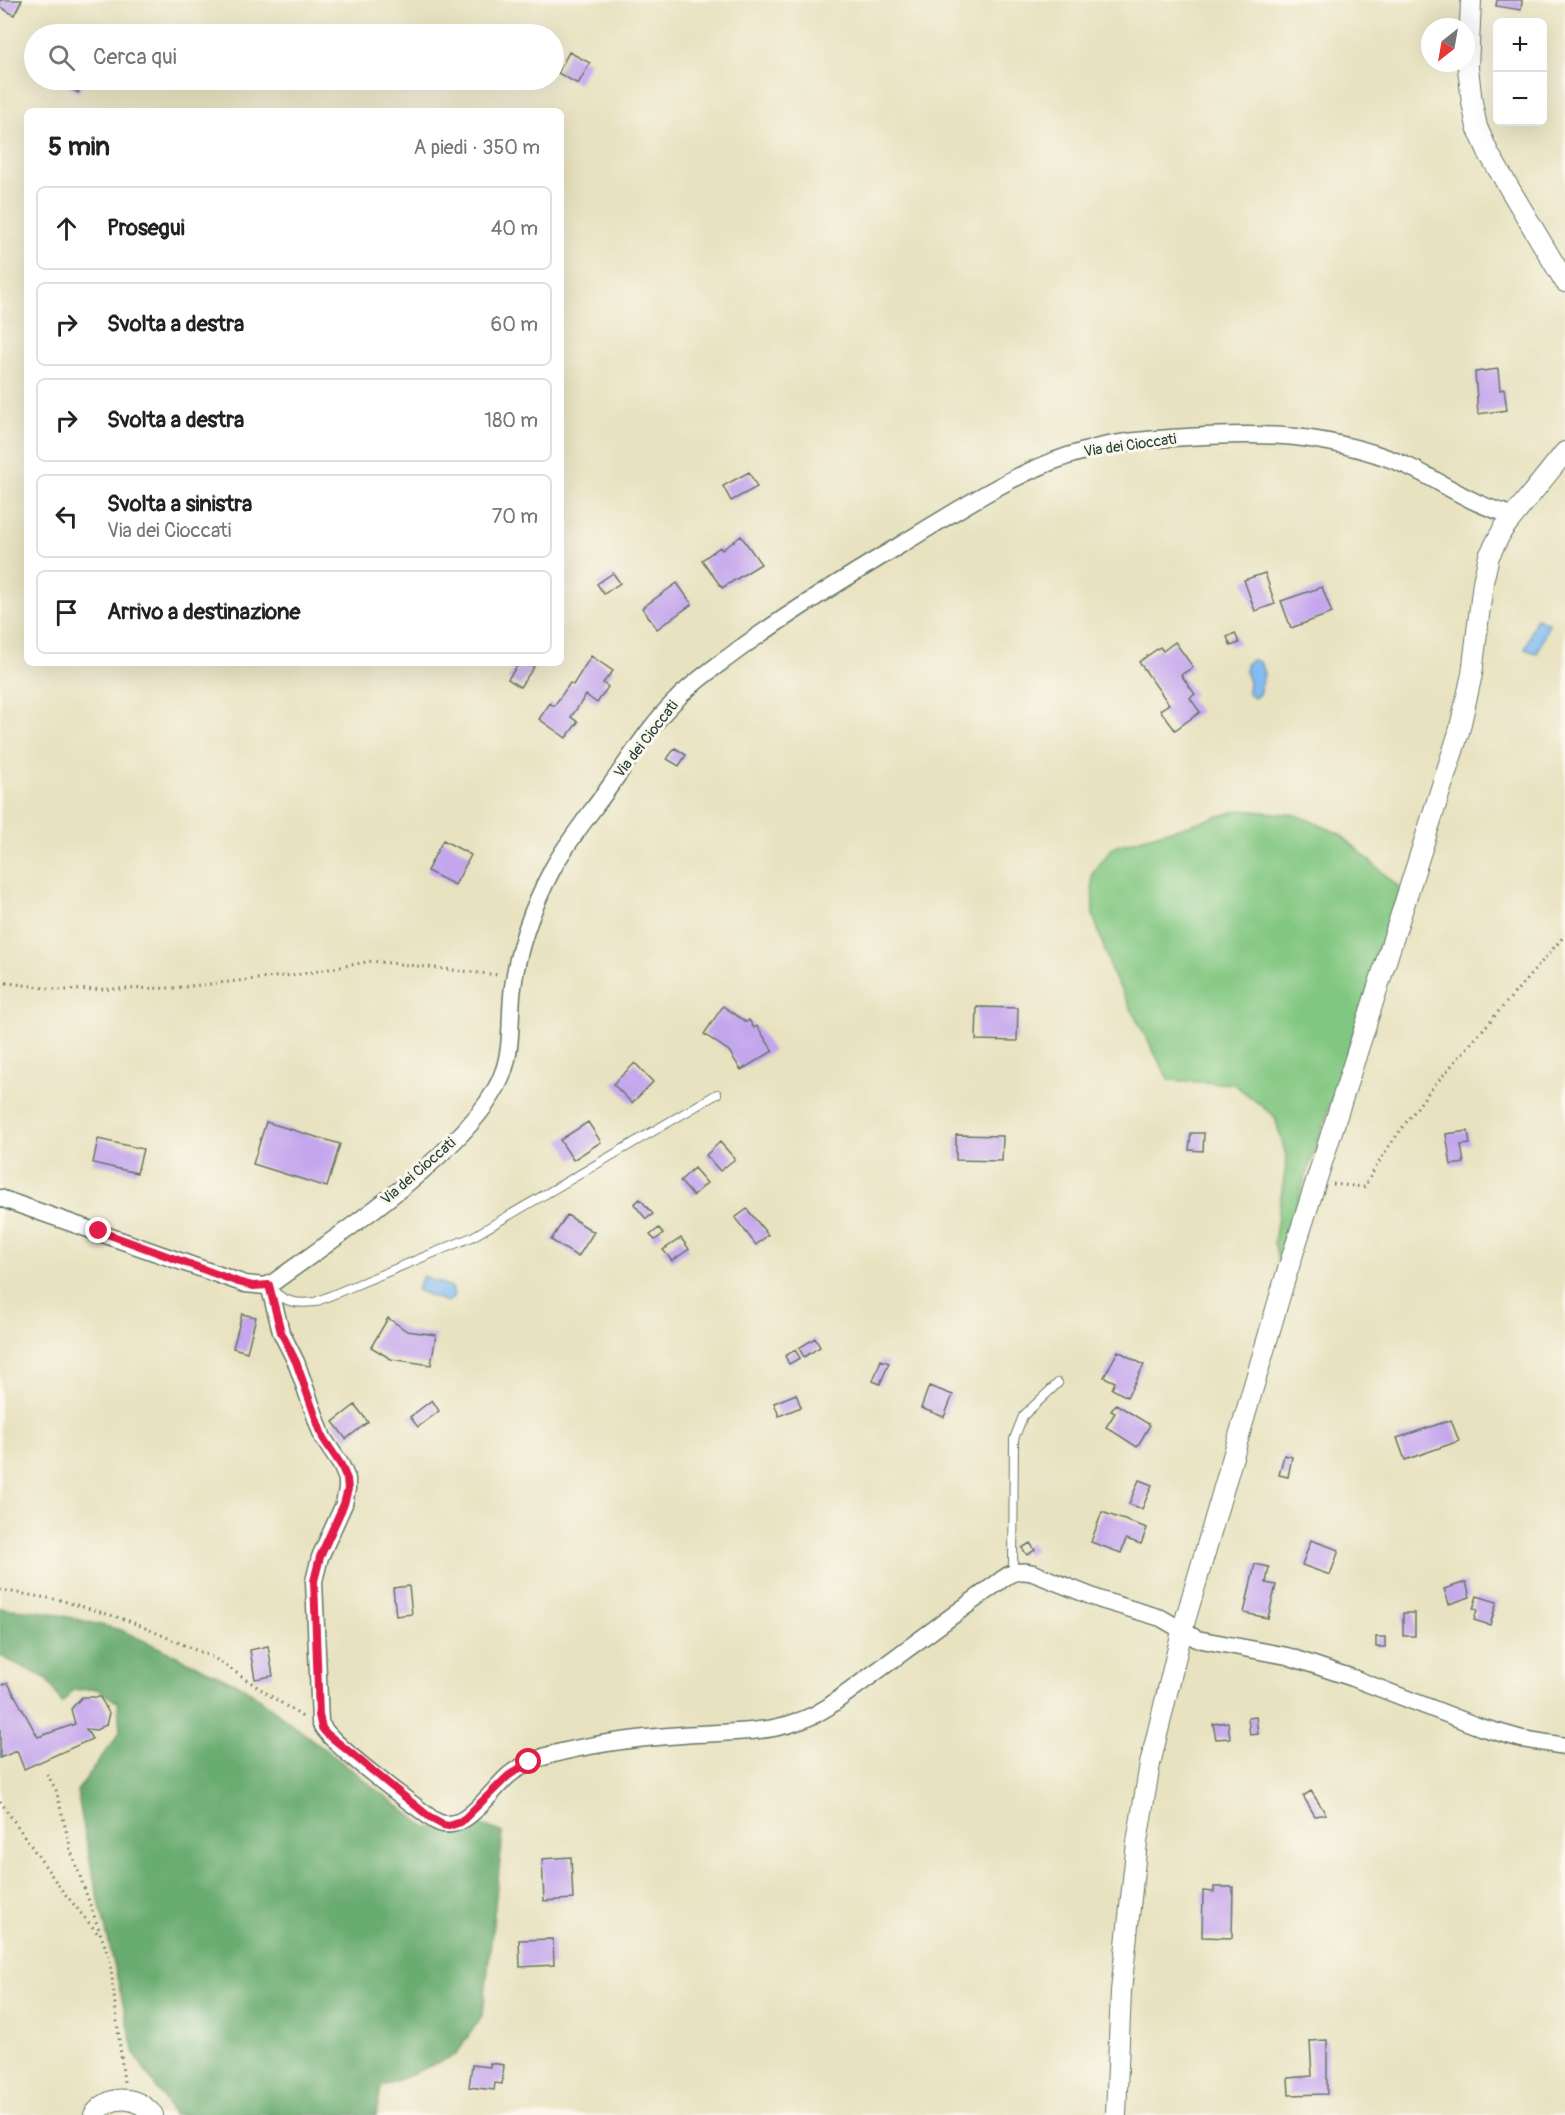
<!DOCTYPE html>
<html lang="it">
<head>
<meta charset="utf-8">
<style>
  :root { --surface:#fff; --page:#f6f6f6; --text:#222; --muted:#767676; --line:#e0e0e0 }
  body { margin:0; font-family:Pangolin,sans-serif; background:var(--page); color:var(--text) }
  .controls { position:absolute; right:18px; top:18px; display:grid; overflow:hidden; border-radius:9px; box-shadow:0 6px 24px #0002 }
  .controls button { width:54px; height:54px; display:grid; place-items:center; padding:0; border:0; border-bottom:2px solid var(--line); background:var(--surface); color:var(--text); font:30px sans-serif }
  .compass { position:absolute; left:1421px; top:18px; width:54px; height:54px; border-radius:50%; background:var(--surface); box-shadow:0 6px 24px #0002; rotate:211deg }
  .stop { position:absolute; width:18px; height:18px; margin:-14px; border:4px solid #e11d48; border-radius:50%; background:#fff }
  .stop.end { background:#e11d48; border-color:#fff; box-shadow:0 2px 6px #0008 }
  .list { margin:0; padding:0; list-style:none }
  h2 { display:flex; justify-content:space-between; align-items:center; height:78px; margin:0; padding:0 24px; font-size:26px }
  h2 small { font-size:20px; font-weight:400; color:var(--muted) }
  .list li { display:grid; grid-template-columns:39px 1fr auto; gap:18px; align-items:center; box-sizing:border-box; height:84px; margin:0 12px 12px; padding:0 12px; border:2px solid var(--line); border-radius:9px }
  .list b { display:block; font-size:22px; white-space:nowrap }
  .list p { margin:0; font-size:20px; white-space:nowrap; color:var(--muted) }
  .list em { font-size:20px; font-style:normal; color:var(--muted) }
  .icon { flex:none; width:33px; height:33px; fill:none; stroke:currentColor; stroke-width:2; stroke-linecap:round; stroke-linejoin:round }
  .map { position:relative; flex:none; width:1565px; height:2115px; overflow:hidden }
  .search { position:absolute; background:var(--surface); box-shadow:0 6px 24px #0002; left:24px; top:24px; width:540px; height:66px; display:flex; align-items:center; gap:15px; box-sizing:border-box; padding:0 21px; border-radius:33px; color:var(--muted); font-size:22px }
  .panel { position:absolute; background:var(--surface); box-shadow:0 6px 24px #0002; left:24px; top:108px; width:540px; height:558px; border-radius:9px }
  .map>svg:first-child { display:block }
</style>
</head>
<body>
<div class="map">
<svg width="1565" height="2115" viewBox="0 0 1565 2115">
  <rect width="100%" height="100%" fill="#fbf7ec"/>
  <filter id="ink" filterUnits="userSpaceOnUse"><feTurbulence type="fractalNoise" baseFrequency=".0167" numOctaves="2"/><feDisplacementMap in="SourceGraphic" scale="12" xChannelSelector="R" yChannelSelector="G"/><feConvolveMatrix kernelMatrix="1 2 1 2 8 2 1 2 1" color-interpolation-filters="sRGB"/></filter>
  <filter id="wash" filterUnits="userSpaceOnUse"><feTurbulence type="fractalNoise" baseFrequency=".008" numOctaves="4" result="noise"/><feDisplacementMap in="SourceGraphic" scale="24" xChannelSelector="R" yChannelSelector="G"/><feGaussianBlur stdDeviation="1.35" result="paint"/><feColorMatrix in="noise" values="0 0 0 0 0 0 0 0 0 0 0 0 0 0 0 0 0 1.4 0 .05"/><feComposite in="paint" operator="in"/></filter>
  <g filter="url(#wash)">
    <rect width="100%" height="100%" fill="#e8e2c0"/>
    <path fill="#82c781" stroke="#50825a" stroke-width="1.5" d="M 1240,810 L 1297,815 L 1340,834 L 1402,890 L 1278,1260 L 1274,1242 L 1287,1159 L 1275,1117 L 1234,1084 L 1169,1080 L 1112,973 L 1093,914 L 1092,874 L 1113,847 Z"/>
    <path fill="#69ac6f" stroke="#447452" stroke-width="1.5" d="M 0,1608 L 47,1612 L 121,1630 L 245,1688 L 427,1828 L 486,1826 L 503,1833 L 483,2014 L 456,2055 L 381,2087 L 376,2115 L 173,2115 C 163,2093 147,2076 135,2054 L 92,1871 L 77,1791 L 120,1732 L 118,1703 L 97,1689 L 73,1690 L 62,1703 L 46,1678 L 0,1656 Z"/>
    <path fill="#82bcf3" stroke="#507c94" stroke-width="1.5" d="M 1536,618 L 1549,623 L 1537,653 L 1525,649 Z
      M 1252,660 L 1260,662 L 1264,674 L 1259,694 L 1254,698 L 1248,693 L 1249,682 L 1245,671 L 1247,663 Z
      M 423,1276 L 452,1288 L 454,1297 L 447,1302 L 417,1290 Z"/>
    <g id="blocks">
      <path fill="#c4a6ed" d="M 0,0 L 22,0 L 14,15 L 0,7 Z
        M 1497,0 L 1522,0 L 1521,10 L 1496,6 Z
        M 569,52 L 590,63 L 578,84 L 558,73 Z
        M 61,80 L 86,80 L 78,93 L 60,82 Z
        M 1498,369 L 1500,390 L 1504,389 L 1507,410 L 1478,414 L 1475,372 Z
        M 749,472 L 757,487 L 731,501 L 723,486 Z
        M 741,536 L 761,564 L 722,588 L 702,560 L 720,547 L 722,550 Z
        M 613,573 L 620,583 L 604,594 L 597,584 Z
        M 1265,573 L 1275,604 L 1255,611 L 1244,580 Z
        M 677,583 L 692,604 L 657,629 L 642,608 Z
        M 1322,587 L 1332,613 L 1291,628 L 1281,601 Z
        M 1235,633 L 1239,643 L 1231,646 L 1227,637 Z
        M 1175,642 L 1193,667 L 1181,675 L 1195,694 L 1190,698 L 1200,712 L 1175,730 L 1160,710 L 1169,704 L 1139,662 L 1160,647 L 1163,651 Z
        M 591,656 L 613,671 L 603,683 L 608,687 L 597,703 L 586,695 L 571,717 L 578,722 L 566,738 L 539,719 L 550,703 L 554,706 L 570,683 L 573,685 Z
        M 519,663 L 528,663 L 534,667 L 520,687 L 508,679 Z
        M 675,748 L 686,755 L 679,766 L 667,759 Z
        M 443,840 L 471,855 L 455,885 L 427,871 Z
        M 723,1006 L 746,1022 L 749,1020 L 754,1028 L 757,1026 L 773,1051 L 741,1070 L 729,1051 L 704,1034 Z
        M 977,1007 L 1018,1008 L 1017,1041 L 976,1040 Z
        M 635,1063 L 653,1082 L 632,1103 L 613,1084 Z
        M 266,1122 L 340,1144 L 327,1187 L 253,1164 Z
        M 588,1122 L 601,1142 L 573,1160 L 560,1140 Z
        M 1468,1131 L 1470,1144 L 1461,1145 L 1464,1163 L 1451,1165 L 1446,1134 Z
        M 1191,1133 L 1204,1133 L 1203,1151 L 1189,1150 Z
        M 956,1135 L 1003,1136 L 1002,1161 L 956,1160 Z
        M 98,1139 L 143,1149 L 137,1173 L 93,1163 Z
        M 720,1142 L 735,1159 L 720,1171 L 706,1155 Z
        M 694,1168 L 707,1183 L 693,1196 L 680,1181 Z
        M 640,1199 L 653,1214 L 646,1219 L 634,1204 Z
        M 747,1209 L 768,1235 L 756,1245 L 735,1218 Z
        M 567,1215 L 594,1232 L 578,1257 L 551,1240 Z
        M 659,1228 L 663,1234 L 655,1240 L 650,1235 Z
        M 681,1238 L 689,1249 L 672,1261 L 663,1250 Z
        M 242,1314 L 256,1317 L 247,1352 L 233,1348 Z
        M 388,1318 L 407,1331 L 436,1335 L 431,1365 L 391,1359 L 371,1347 Z
        M 815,1338 L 820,1347 L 804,1357 L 799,1348 Z
        M 795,1350 L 800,1358 L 789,1364 L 785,1356 Z
        M 1118,1351 L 1144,1365 L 1127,1397 L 1112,1389 L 1115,1382 L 1104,1377 Z
        M 881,1360 L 889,1363 L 880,1384 L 873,1381 Z
        M 929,1386 L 953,1395 L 944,1417 L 921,1408 Z
        M 796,1394 L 801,1407 L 779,1416 L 774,1403 Z
        M 432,1400 L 439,1411 L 418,1427 L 410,1417 Z
        M 1116,1404 L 1150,1425 L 1137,1447 L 1106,1427 L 1115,1413 L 1111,1411 Z
        M 355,1405 L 368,1422 L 346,1439 L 333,1422 Z
        M 1451,1420 L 1459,1441 L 1405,1460 L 1397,1438 Z
        M 1284,1455 L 1292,1457 L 1288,1477 L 1279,1475 Z
        M 1139,1480 L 1152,1485 L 1142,1509 L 1129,1504 Z
        M 1102,1512 L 1147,1528 L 1141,1544 L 1126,1539 L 1121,1553 L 1091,1542 Z
        M 1311,1540 L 1339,1550 L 1330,1575 L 1302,1565 Z
        M 1030,1543 L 1035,1550 L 1027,1555 L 1022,1548 Z
        M 1255,1564 L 1269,1567 L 1266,1583 L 1276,1585 L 1268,1618 L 1244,1613 Z
        M 1466,1582 L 1470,1597 L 1449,1604 L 1444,1589 Z
        M 409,1586 L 412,1614 L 396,1616 L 393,1588 Z
        M 1477,1596 L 1497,1602 L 1490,1625 L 1474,1620 L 1477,1610 L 1473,1609 Z
        M 1403,1613 L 1415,1613 L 1415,1636 L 1403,1636 Z
        M 1376,1637 L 1385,1637 L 1385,1647 L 1376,1647 Z
        M 268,1646 L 273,1676 L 255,1679 L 250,1650 Z
        M 8,1683 L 38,1737 L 75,1724 L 71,1709 L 82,1697 L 100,1697 L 109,1713 L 106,1725 L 96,1730 L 86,1729 L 92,1739 L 24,1769 L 17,1751 L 0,1758 L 0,1685 Z
        M 1256,1717 L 1258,1734 L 1250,1735 L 1248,1718 Z
        M 1228,1722 L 1230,1738 L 1216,1739 L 1213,1724 Z
        M 1311,1791 L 1326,1814 L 1315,1816 L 1303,1796 Z
        M 571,1857 L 573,1899 L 544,1901 L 542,1859 Z
        M 1214,1887 L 1233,1887 L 1232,1938 L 1202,1937 L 1203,1891 L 1214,1892 Z
        M 553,1939 L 554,1965 L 520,1967 L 519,1940 Z
        M 1327,2040 L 1327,2094 L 1289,2095 L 1288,2078 L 1312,2076 L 1310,2041 Z
        M 490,2063 L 504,2065 L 502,2084 L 495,2083 L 494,2090 L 469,2087 L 472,2065 L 490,2067 Z"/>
    </g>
  </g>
  <g filter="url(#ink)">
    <use href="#blocks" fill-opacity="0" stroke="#657765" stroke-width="1.5"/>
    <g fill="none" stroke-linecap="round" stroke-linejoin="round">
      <g stroke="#657765" stroke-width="10">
        <path id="service" d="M 273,1290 C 285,1303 298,1304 315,1302 L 472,1237 L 717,1094
          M 1013,1572 L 1014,1439 L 1023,1416 L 1058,1383"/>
      </g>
      <g stroke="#657765" stroke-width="19">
        <path id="minor" d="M 0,1198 L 245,1284 L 265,1286 L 274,1282 C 337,1236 481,1143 504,1070 C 513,1043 509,1014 513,987 C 518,947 534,904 553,868 C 569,839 591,813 610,786 C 631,757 650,725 676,700 C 693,682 714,668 734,653 C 788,613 845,578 902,544 C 962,508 1021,467 1088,450 C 1115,442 1143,440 1171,438 C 1212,435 1254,433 1296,437 C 1337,442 1379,452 1416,470 C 1450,487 1476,507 1514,515
          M 269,1285 L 281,1332 L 296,1362 L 323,1438 L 341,1465 L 347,1479 L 347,1489 L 344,1504 L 320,1557 L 314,1581 L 320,1722 C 328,1744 409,1801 432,1819 C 462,1840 488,1793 509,1775 C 520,1766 532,1761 546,1756 C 589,1744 637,1738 682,1735 C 733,1731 784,1736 828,1707 L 1004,1578 C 1013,1571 1022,1570 1033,1573 L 1101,1600 L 1161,1618 L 1197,1639 L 1287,1656 L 1353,1678 L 1480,1727 L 1522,1739 L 1565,1746"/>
      </g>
      <g stroke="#657765" stroke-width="22">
        <path id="tertiary" d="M 1471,0 L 1468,68 L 1472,102 L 1477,127 L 1489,154 L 1565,282
          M 94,2115 C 110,2094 136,2095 153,2115
          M 1116,2115 L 1121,1991 L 1137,1842 L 1150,1764 L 1182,1631 L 1284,1282 L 1459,732 L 1472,674 L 1483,582 L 1489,556 L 1503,529 L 1565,452"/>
      </g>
      <path stroke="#657765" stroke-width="3" stroke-dasharray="1.5 4.5" stroke-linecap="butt" d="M 0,982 L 62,990 L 173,988 L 302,974 L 372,961 L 498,975
        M 1333,1184 L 1364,1187 L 1389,1146 L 1427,1094 L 1565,935
        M 0,1590 L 60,1600 L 127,1620 L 214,1658 L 304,1718
        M 47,1774 L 56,1790 L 72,1854 L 110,1960 L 124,2082
        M 0,1801 L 61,1889 L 99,1935"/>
      <use href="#service" stroke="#fff" stroke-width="8"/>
      <use href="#minor" stroke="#fff" stroke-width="16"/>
      <use href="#tertiary" stroke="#fff" stroke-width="20"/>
    </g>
  </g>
  <g fill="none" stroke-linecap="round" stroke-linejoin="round" filter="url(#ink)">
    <path stroke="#e11d48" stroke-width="8" d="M 99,1231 L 238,1282 L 253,1286 L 269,1285 L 281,1332 L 296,1362 L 323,1438 L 341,1465 L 347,1479 L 348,1489 L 344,1504 L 320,1557 L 314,1581 L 319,1715 L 322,1728 L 326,1733 L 432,1819 L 443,1825 L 449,1826 L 461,1822 L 508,1776 L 529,1762"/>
  </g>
  <g text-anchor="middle" stroke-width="6" stroke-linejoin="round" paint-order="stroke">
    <g font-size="15" fill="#1f3d34" stroke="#fbf7ec">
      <text transform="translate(1130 445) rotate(-8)" y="5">Via dei Cioccati</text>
      <text transform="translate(646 739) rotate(-52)" y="5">Via dei Cioccati</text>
      <text transform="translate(418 1171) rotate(-41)" y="5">Via dei Cioccati</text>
    </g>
  </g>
</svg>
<div class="controls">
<button>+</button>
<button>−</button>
</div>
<svg class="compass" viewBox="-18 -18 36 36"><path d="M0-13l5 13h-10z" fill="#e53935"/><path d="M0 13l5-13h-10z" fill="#767676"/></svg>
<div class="stop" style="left:529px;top:1762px"></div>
<div class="stop end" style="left:99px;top:1231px"></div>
<div class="search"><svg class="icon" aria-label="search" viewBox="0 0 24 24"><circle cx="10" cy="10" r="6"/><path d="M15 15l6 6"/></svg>Cerca qui</div>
<section class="panel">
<h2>5 min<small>A piedi · 350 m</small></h2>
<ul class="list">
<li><svg class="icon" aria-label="ahead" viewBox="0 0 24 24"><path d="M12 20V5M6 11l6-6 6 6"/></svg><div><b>Prosegui</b></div><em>40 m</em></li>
<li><svg class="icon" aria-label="right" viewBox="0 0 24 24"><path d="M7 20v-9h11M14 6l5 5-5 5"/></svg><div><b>Svolta a destra</b></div><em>60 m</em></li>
<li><svg class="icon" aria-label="right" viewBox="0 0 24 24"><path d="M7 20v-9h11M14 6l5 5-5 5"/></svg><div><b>Svolta a destra</b></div><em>180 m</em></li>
<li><svg class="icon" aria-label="left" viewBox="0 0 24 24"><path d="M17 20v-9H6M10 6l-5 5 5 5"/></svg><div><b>Svolta a sinistra</b><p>Via dei Cioccati</p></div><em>70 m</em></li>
<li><svg class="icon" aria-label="arrive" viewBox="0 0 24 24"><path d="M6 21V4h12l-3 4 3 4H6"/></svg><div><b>Arrivo a destinazione</b></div></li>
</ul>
</section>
</div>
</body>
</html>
